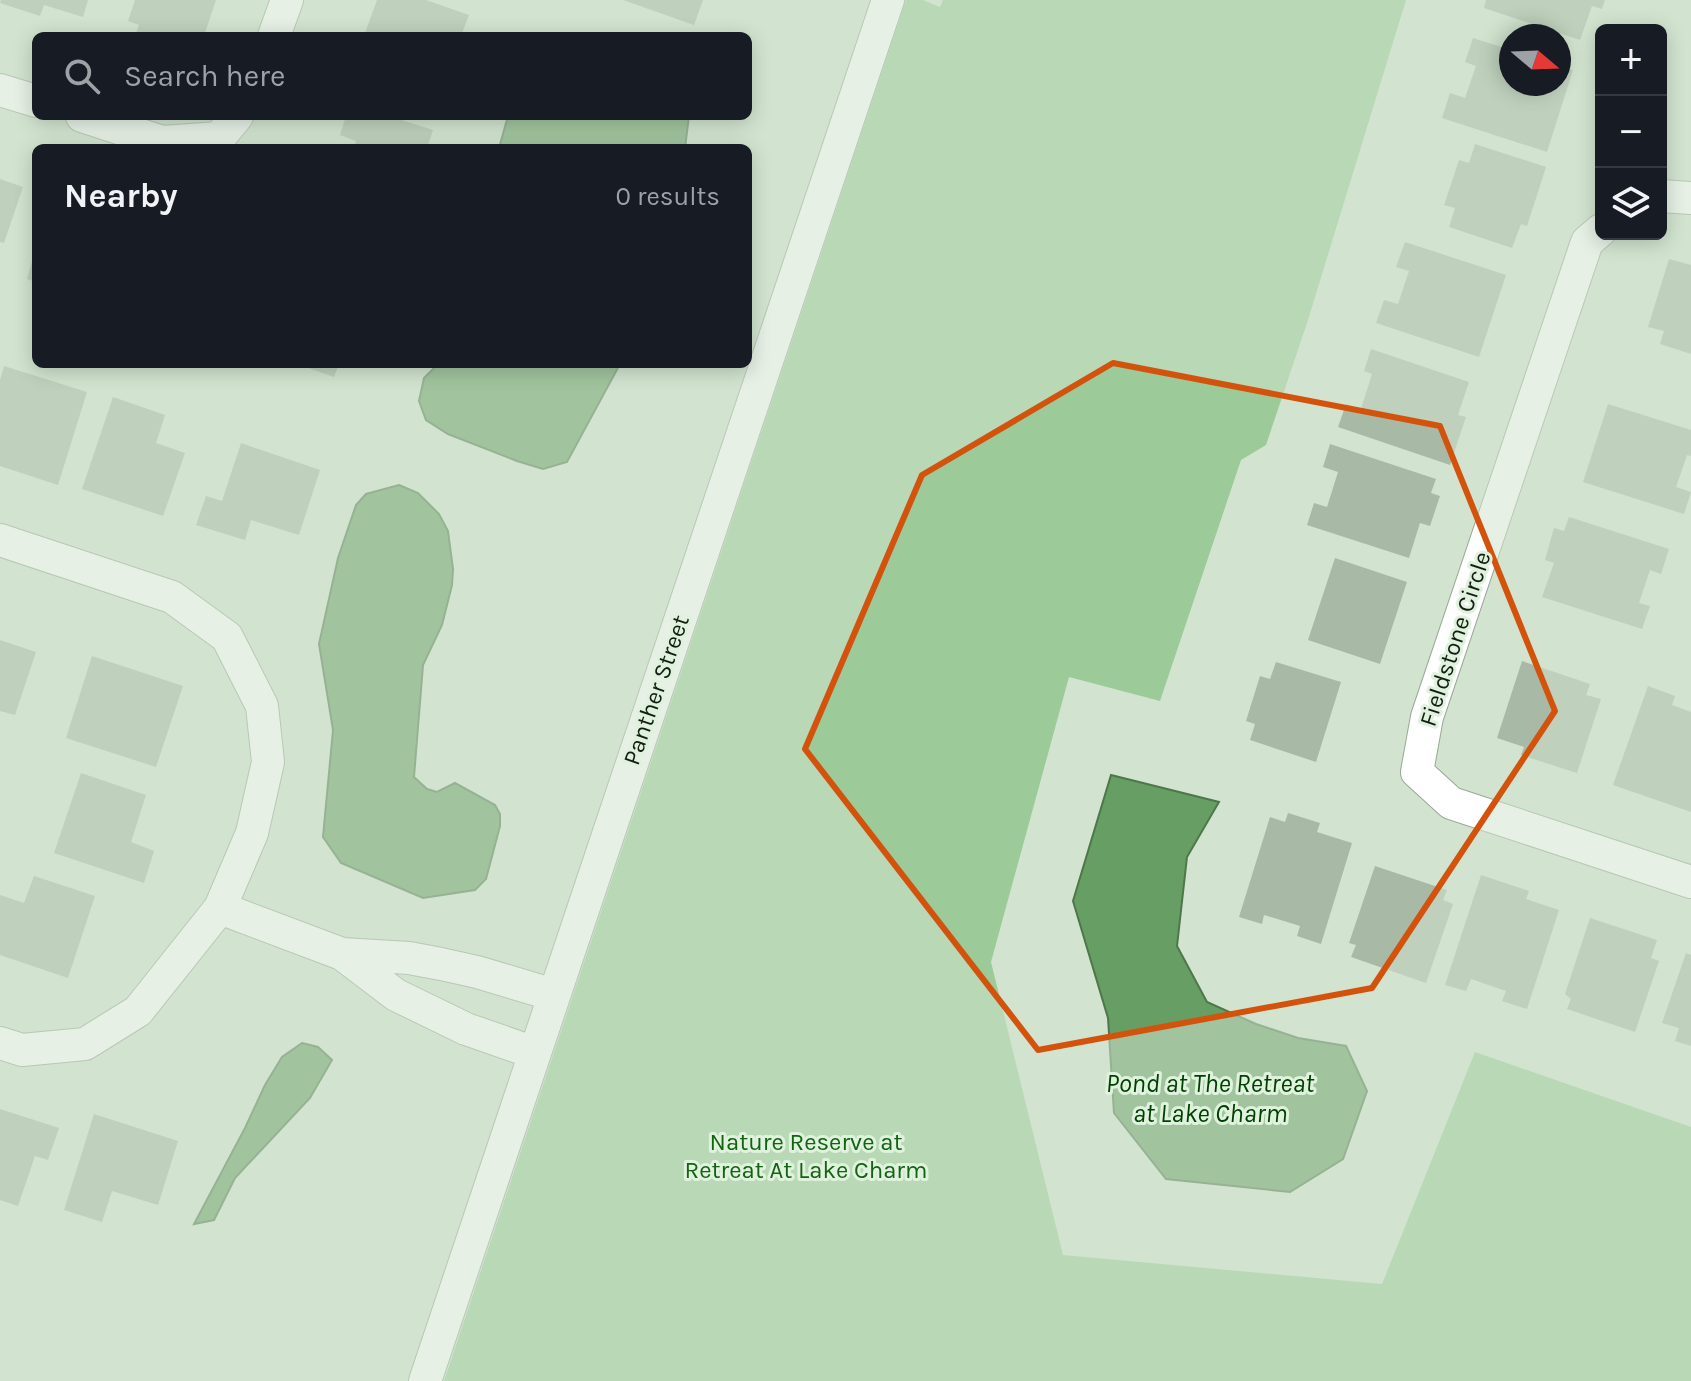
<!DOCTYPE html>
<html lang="en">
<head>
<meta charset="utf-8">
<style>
  :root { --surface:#171b24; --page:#242831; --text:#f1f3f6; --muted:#9ea1a6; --line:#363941 }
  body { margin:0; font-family:Karla,sans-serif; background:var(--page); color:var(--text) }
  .controls { position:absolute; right:24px; top:24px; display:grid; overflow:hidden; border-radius:12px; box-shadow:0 4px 20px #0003 }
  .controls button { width:72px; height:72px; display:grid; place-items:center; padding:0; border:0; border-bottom:2px solid var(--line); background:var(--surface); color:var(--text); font:40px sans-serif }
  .compass { position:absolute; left:1499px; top:24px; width:72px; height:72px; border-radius:50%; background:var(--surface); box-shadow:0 4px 20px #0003; rotate:109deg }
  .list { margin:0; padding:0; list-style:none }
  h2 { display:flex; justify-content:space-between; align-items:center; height:104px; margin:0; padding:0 32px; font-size:34px }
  h2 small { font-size:26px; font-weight:400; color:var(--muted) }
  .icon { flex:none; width:44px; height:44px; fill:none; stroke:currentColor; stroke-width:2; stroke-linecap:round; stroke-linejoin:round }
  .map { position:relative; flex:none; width:1691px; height:1381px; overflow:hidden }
  .search { position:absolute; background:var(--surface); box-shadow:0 4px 20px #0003; left:32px; top:32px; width:720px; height:88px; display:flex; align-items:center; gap:20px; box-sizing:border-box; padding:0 28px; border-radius:12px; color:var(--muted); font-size:30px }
  .panel { position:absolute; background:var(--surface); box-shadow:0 4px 20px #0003; left:32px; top:144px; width:720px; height:224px; border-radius:12px }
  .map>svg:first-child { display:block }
</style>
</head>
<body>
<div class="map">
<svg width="1691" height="1381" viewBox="0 0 1691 1381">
  <rect width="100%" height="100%" fill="#d2e4d0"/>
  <path fill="#9cca98" d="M 906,0 L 923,0 L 940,7 L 943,0 L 1406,0 L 1308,320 L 1266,445 L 1241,460 L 1160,701 L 1069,677 L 991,962 L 1063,1255 L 1382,1284 L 1475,1052 L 1691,1127 L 1691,1381 L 444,1381 Z"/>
  <path fill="#679e63" stroke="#4e774b" stroke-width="2" d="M 508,116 L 689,116 L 685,148 L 499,148 Z
    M 438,364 L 620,364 L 567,462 L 543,469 L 517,461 L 448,434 L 426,420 L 419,401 L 424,378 Z
    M 399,485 L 418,493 L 439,514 L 448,531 L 453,569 L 452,585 L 442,625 L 423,665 L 414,777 L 427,789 L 437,792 L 455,783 L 495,805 L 500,814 L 500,826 L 486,879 L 475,890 L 423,898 L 341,863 L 323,837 L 333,730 L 319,644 L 338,558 L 356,505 L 366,494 Z
    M 1111,775 L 1219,802 L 1187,857 L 1177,946 L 1207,1002 L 1256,1024 L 1298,1038 L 1346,1046 L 1367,1091 L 1343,1159 L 1290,1192 L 1166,1179 L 1114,1113 L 1108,1018 L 1073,901 Z
    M 302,1043 L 318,1047 L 332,1060 L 310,1098 L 235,1178 L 214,1220 L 194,1224 L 245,1128 L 265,1085 L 282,1057 Z"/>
  <path fill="#a8baa6" d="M 1,0 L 88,0 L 83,17 L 44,5 L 40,16 L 0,3 Z
    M 135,0 L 216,0 L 204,36 L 135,36 L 139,25 L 128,21 Z
    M 377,0 L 426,0 L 469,15 L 461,36 L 364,36 Z
    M 623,0 L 703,0 L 694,25 Z
    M 1486,0 L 1605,0 L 1602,9 L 1592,6 L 1580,40 L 1484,8 Z
    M 1473,38 L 1511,50 L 1511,84 L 1559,84 L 1559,66 L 1573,70 L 1547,152 L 1442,118 L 1450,93 L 1465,98 L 1476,66 L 1465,62 Z
    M 346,116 L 389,116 L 433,130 L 427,148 L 354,148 L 356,141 L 340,135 Z
    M 1475,144 L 1546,167 L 1527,226 L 1521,224 L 1512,248 L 1449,227 L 1455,208 L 1444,205 L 1459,160 L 1469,163 Z
    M 0,179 L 23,187 L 4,243 L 0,242 Z
    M 1405,242 L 1506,275 L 1479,357 L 1376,323 L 1384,300 L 1398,304 L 1409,271 L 1396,267 Z
    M 35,251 L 36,251 L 36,282 L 27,279 Z
    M 1669,259 L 1691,265 L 1691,354 L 1660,344 L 1664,331 L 1648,327 Z
    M 1371,349 L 1469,382 L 1458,415 L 1466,417 L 1450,465 L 1338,427 L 1346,404 L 1361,409 L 1372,374 L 1364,371 Z
    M 297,364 L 339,364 L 334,377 Z
    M 4,366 L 87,392 L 58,485 L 0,466 L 0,380 Z
    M 113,397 L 165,415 L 156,443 L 185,453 L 163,516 L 82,489 Z
    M 1608,404 L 1691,430 L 1691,456 L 1687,455 L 1676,487 L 1691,492 L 1684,514 L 1583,482 Z
    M 241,443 L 320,470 L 299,535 L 251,520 L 245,540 L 196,525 L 206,496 L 222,501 Z
    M 1330,444 L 1436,479 L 1431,493 L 1440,496 L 1430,526 L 1420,523 L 1409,558 L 1307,525 L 1314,503 L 1327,507 L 1338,472 L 1323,467 Z
    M 1569,517 L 1669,549 L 1661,574 L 1650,570 L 1639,603 L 1650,606 L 1642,629 L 1542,597 L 1554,563 L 1545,560 L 1554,528 L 1564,531 Z
    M 1335,558 L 1407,582 L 1380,664 L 1308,640 Z
    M 0,640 L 36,652 L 15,715 L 0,711 Z
    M 92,656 L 183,686 L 156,767 L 66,738 Z
    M 1522,661 L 1590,684 L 1586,695 L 1601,699 L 1577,773 L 1521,755 L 1524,747 L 1497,738 Z
    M 1276,662 L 1341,682 L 1316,762 L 1250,740 L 1255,724 L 1246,721 L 1260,676 L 1270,679 Z
    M 1648,686 L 1675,696 L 1672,705 L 1691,712 L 1691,812 L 1613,785 Z
    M 81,773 L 146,795 L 131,842 L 154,851 L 144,883 L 54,853 Z
    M 1288,813 L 1320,823 L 1317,832 L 1352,843 L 1321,944 L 1297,936 L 1300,926 L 1264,915 L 1262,924 L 1239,917 L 1270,817 L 1285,822 Z
    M 1375,866 L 1447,890 L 1443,900 L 1453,904 L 1426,983 L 1351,957 L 1356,945 L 1349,943 Z
    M 1481,875 L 1529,891 L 1526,899 L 1559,910 L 1527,1009 L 1502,1001 L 1506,991 L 1471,979 L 1466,991 L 1445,985 Z
    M 34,876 L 95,896 L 68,978 L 0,955 L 0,895 L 24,903 Z
    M 1590,918 L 1657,940 L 1651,958 L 1659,961 L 1635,1032 L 1567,1009 L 1571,999 L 1565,994 Z
    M 1686,953 L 1691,955 L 1691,1046 L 1675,1041 L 1679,1028 L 1662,1023 Z
    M 0,1109 L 59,1128 L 48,1160 L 35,1156 L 18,1206 L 0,1200 Z
    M 94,1114 L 178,1141 L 158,1205 L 112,1191 L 102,1222 L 64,1210 Z"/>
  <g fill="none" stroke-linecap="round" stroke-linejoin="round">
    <g stroke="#97a995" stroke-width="34">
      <path id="minor" d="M 274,36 L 287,0
        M 0,90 L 36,101
        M 82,116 L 162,142 L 219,138 L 237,116
        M 1661,196 L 1691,198
        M 1601,230 L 1587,242 L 1427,717 L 1417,772 L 1451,803 L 1691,882
        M 0,540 L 172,597 L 227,637 L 262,706 L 268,762 L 252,833 L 220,908 L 138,1011 L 85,1044 L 22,1050 L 0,1043
        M 220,908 L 342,954 L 409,958 L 441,964 L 477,972 L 554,995
        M 342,954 L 396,995 L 466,1029 L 535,1053
        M 425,1381 L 888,0"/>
    </g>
    <use href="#minor" stroke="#fff" stroke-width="32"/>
  </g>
  <path d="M0 0H1691V1381H0ZM 1113,363 L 1440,426 L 1555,711 L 1372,988 L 1038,1050 L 805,749 L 922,475 Z" fill="#d2e4d0" fill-opacity=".55" fill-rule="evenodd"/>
  <path fill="none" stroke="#d3530d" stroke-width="6" stroke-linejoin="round" d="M 1113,363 L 1440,426 L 1555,711 L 1372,988 L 1038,1050 L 805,749 L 922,475 Z"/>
  <g text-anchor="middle" stroke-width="6" stroke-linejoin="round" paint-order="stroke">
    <g font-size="24" fill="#151c14" stroke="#dff2dd">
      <text transform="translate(1455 639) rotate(-72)" y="8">Fieldstone Circle</text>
      <text transform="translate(656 690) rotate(-71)" y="8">Panther Street</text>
    </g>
    <g font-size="24" fill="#156312" stroke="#dff2dd">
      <text x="806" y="1150">Nature Reserve at<tspan x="806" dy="28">Retreat At Lake Charm</tspan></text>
    </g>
    <g font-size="26" font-style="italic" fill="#013f01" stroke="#dff2dd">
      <text x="1210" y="1092">Pond at The Retreat<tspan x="1210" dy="30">at Lake Charm</tspan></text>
    </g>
  </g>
</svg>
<div class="controls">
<button>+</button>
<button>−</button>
<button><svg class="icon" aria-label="layers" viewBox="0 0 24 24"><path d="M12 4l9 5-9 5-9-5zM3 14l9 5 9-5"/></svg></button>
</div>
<svg class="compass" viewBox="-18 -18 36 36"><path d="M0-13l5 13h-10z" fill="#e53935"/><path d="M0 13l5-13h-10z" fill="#9ea1a6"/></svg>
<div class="search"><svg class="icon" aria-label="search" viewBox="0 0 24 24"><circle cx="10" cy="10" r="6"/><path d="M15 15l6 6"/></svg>Search here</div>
<section class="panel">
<h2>Nearby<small>0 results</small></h2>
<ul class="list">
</ul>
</section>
</div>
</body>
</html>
